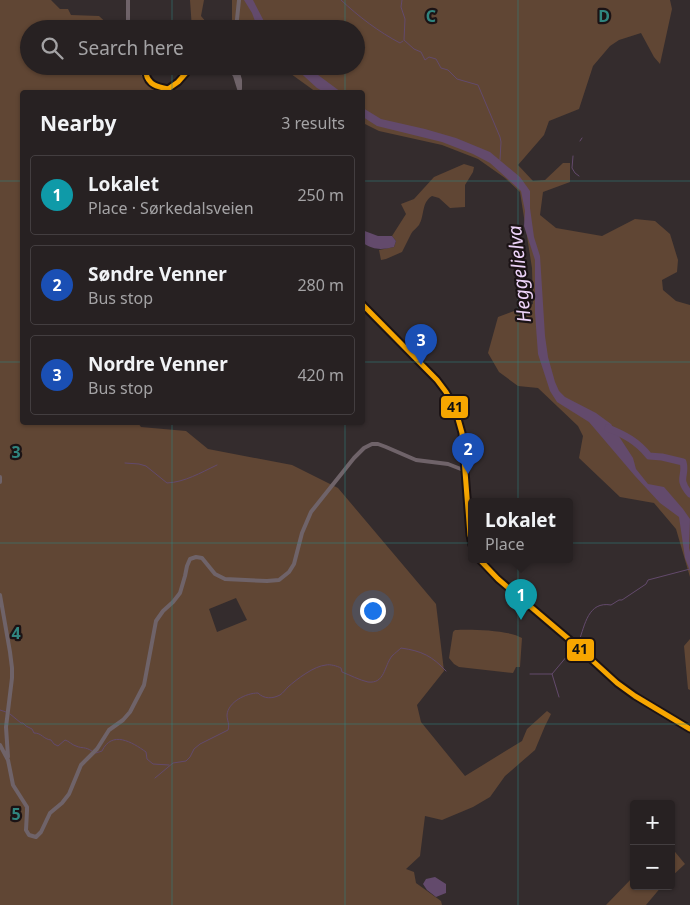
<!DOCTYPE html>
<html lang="en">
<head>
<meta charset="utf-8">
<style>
  :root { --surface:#272122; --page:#2f292a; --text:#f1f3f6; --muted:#a4a3a5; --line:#433e40; --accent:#a99fa1 }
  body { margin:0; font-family:"Noto Sans",sans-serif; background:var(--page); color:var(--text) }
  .controls { position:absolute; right:15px; bottom:15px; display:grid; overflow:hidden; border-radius:5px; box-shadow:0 1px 4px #0004 }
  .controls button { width:45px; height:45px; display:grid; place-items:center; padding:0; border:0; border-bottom:1px solid var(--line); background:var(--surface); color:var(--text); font:25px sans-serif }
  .you { position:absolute; left:372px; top:610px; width:18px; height:18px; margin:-12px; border:4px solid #fff; border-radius:50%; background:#1a73e8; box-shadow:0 0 0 8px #1a73e833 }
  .badge { display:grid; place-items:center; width:32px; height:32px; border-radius:50%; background:var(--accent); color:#fff; font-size:16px; font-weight:700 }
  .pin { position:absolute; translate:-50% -41px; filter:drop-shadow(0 1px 2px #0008) }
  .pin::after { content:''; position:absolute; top:26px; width:18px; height:15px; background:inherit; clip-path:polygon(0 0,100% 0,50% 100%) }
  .popup { position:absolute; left:468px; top:498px; width:105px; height:65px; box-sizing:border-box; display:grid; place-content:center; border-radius:5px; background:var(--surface); filter:drop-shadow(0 1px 4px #0005); font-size:16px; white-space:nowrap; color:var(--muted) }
  .popup b { font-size:19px; color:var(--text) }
  .popup::after { content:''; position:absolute; left:50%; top:100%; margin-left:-10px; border:10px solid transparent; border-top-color:var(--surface) }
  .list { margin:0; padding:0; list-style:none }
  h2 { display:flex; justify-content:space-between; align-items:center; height:65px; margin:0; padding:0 20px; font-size:21px }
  h2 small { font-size:16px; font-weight:400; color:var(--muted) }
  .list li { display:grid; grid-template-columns:32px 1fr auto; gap:15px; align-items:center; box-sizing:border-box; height:80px; margin:0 10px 10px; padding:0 10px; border:1px solid var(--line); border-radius:5px }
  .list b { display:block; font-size:19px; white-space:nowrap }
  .list p { margin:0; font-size:16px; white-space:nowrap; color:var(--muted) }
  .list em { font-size:16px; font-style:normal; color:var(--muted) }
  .icon { flex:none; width:28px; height:28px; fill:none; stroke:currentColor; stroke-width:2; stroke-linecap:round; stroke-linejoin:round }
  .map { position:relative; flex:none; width:690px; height:905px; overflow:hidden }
  .search { position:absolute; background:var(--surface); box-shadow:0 1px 4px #0004; left:20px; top:20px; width:345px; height:55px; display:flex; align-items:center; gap:12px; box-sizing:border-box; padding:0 18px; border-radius:28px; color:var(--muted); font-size:19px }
  .panel { position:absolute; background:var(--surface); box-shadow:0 1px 4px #0004; left:20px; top:90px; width:345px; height:335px; border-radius:5px }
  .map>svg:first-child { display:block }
</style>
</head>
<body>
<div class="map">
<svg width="690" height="905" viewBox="0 0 690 905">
  <rect width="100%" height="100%" fill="#342c2d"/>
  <path fill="#604634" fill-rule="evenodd" d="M 0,0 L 51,0 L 60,9 L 68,9 L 71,15 L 99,16 L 111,27 L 112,29 L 29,29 L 29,66 L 141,66 L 162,92 L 22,92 L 22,422 L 138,423 L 141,427 L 186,431 L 208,449 L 292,465 L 338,488 L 436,604 L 444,671 L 417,705 L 421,722 L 465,776 L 522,741 L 527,729 L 547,711 L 551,714 L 545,726 L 535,750 L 505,776 L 490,797 L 473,807 L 442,820 L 425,816 L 420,856 L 406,869 L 414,872 L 416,883 L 441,901 L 442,905 L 0,905 ZM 236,598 L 247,620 L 217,632 L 209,609 Z
    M 190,0 L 204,0 L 201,16 L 212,29 L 192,29 Z
    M 232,0 L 670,0 L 672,9 L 660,64 L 654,57 L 641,33 L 619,40 L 610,46 L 593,66 L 579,109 L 549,121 L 544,135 L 518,165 L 533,181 L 545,180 L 563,163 L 570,163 L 570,182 L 543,192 L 540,215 L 556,228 L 602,236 L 635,219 L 655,221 L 670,234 L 678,260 L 677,272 L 662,280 L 663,290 L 676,301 L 690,305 L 690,577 L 676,529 L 654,503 L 620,497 L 579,458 L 583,436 L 578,426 L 538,388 L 518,386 L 499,372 L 488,353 L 498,317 L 533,304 L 532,268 L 520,192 L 505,178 L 478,159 L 442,145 L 379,131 L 363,123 L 362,92 L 316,92 L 280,66 L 356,66 L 356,29 L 246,29 L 243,24 L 232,29 Z
    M 464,164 L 474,167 L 473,172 L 465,185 L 465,207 L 450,208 L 439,198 L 432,196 C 421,203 425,215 419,225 C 417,228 413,230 411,234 C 408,240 405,246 402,252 L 386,259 L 381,260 L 379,250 L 394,247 L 396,241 L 392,236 L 406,214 L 401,204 L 414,199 L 434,177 Z
    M 455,630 C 471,629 509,630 522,638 L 520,667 L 516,667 L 513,673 L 459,667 L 454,664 L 449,658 L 453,632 Z
    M 690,639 L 690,690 L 688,689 L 684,646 Z
    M 671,847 L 685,864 L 671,877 Z
    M 634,876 L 634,886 L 662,886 L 646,905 L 606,905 Z"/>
  <path fill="#634a6c" d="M 244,0 L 253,0 L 268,29 L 258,29 L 252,13 Z
    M 293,66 L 306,66 L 341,92 L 324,92 L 317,88 Z
    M 363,108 L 381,119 L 425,129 L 456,138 L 490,152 L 520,177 L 530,191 L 530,208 L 534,237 L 540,256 L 545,336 L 548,357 L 555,382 L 559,391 L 565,397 L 596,413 L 611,424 L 633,458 L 636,469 L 648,484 L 664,487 L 683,509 L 690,519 L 689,548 L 690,552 L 690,571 L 685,558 L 679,517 L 660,503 L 635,476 L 589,422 L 557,402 L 550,391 L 538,354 L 535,313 L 535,260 L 524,226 L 525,211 L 521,191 L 490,163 L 473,154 L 442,142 L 377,126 L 363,117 Z
    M 362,230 L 378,236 L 392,236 L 396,241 L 394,247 C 381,250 374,250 363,243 Z
    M 435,877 L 446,884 L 446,893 L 436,897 L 427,890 L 423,884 L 426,879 Z"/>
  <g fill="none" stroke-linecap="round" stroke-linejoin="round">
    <path stroke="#634a6c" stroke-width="1" d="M 341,0 C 359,17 379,32 400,43 L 403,41
      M 402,0 L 401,7 L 405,19 L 404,40 L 414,49 L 421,52 L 425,60 L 429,57 L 436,59 L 441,68 L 448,70 L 457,79 L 478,85 L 500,137 L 501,142 L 500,160
      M 580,141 L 582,138
      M 573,156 L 572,168 L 575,173 L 579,176
      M 125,463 L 139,464 L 146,466 L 167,483 C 185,482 200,473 217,465
      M 579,641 C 585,625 588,601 611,605 L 619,600 L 622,600 L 646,584 L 648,580 L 690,569
      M 530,674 L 552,674
      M 559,697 L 552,674 L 573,649
      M 0,710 L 6,712
      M 10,714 L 21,723 L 23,723 L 26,726 L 32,729 L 34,733 C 42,733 43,739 51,740 L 54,744 L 58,746 L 65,740 C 69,741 72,745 76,746 C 83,749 84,746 92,751
      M 96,753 L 102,751 C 112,730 132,742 146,752 L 147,759 L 153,764 L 169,765
      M 155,778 L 173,763 L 186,761 L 190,757 L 194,749 L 200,744 L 228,730 C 230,724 227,721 227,715 C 228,702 246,693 258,693 C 264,699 272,699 280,695 C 283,693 286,689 288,687 C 297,679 314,666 326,665 C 330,664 337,666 341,668 L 342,672 C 350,675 359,680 368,682 C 385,684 384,666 392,656 C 395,653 399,650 401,648 C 422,651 432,656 446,671"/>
    <path stroke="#634a6c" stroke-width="7" d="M 608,428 C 625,435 637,441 649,456 L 662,457 L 683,462 C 687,476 676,478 690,494"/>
    <path stroke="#6f6369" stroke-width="4" d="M 128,29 L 128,0
      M 236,29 L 239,0
      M 137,66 L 146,78
      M 142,66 C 156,72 175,72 189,67
      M 229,66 L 235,76 L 240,92
      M 236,66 L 240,80 L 240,89
      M 149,69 L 147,71 C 144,85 158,87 168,89 L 178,82 L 192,66
      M 362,303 L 437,380 L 446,392 L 455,408 L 462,433 L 470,535 L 472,545
      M 0,477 L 0,482
      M 479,559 L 498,579 L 571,641 L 617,683 L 635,696 L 690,729
      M 0,595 L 10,652 L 12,668 L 12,678 L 6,727 L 8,757
      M 0,745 L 8,760 L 13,785 L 27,807 L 27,811 L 26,830 L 29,835 L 36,837 L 41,832 L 50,813 L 62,803 L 69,794 L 81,765 L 97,749 L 109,730 L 123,720 L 130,712 L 144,685 L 156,621 L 163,611 L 173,602 L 180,593 L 185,576 L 187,566 L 190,559 L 196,557 L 202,558 L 215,574 L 225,579 L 267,581 L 279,580 L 289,572 L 294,564 L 302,533 L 311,512 L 354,458 L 364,448 L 372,444 L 378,444 L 386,447 L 416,460 L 448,464 L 466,471"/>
    <g stroke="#1b1315" stroke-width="9">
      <path id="bus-1" d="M 191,66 L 179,70 L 149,69 L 146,73 C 148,85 158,87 168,89 L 178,82 L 192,66
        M 362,304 L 437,380 L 446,392 L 455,408 L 462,433 L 470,535 L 472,545
        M 479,559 L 498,579 L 571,641 L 617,683 L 635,696 L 690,729"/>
    </g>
    <use href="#bus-1" stroke="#f7a600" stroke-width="5"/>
  </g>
  <path fill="none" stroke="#30857f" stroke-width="1" stroke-opacity="0.55" d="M 172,0 L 172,29M 345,0 L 345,29M 518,0 L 518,905M 172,66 L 172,92M 345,66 L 345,92M 0,181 L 22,181M 362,181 L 690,181M 0,362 L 22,362M 362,362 L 690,362M 172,422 L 172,905M 345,422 L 345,905M 0,543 L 690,543M 0,724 L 690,724"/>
  <g text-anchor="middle" stroke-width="4.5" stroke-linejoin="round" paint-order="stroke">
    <g font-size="19" font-style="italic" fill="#edd3f9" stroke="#1b1315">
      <text transform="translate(519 274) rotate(-96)" y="7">Heggelielva</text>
    </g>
  </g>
  <g font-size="16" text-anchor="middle" font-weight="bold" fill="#30857f" stroke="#1b1315" stroke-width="4.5" stroke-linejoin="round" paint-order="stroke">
    <text x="431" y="22">C</text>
    <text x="604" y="22">D</text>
    <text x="16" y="458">3</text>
    <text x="16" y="639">4</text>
    <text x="16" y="820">5</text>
  </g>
  <g stroke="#1b1315" stroke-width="2">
    <rect x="440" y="395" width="29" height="24" rx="5" fill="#f7a600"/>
    <rect x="566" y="638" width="29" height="24" rx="5" fill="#f7a600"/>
  </g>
  <g font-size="14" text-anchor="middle" font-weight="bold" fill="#111">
    <text x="455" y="412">41</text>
    <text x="580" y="654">41</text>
  </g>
</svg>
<div class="controls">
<button>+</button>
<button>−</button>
</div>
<div class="you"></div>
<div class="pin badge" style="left:521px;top:620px;background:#0f9aa8">1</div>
<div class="popup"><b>Lokalet</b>Place</div>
<div class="pin badge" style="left:468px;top:474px;background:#1a4fb4">2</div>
<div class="pin badge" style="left:421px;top:365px;background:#1a4fb4">3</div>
<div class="search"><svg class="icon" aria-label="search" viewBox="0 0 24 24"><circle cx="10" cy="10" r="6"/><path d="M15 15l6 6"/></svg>Search here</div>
<section class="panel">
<h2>Nearby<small>3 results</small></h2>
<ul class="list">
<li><span class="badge" style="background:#0f9aa8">1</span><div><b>Lokalet</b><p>Place · Sørkedalsveien</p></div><em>250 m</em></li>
<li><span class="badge" style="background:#1a4fb4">2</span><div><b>Søndre Venner</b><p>Bus stop</p></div><em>280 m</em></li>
<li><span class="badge" style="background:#1a4fb4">3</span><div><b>Nordre Venner</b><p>Bus stop</p></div><em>420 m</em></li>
</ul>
</section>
</div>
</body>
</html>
